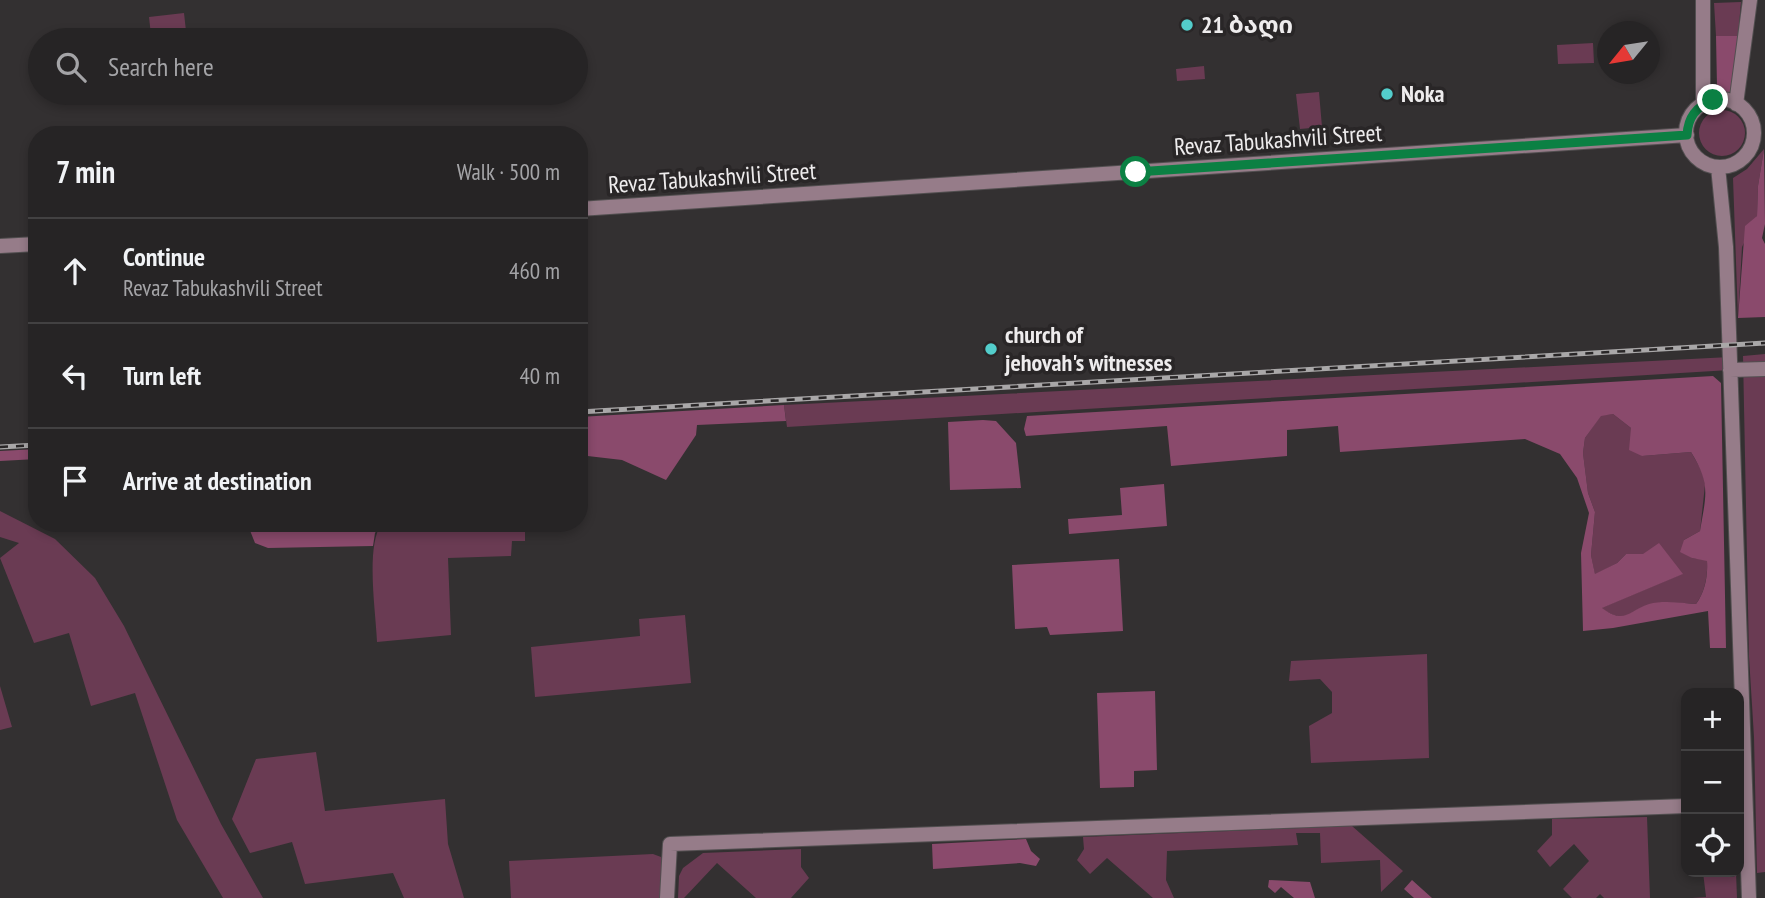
<!DOCTYPE html>
<html lang="en">
<head>
<meta charset="utf-8">
<style>
  :root { --surface:#262425; --page:#323032; --text:#f1f3f6; --muted:#a4a4a7; --line:#424142 }
  body { margin:0; font-family:"PT Sans Narrow","Noto Sans Georgian",sans-serif; background:var(--page); color:var(--text) }
  .controls { position:absolute; right:21px; bottom:21px; display:grid; overflow:hidden; border-radius:14px; box-shadow:0 4px 10px #0003 }
  .controls button { width:63px; height:63px; display:grid; place-items:center; padding:0; border:0; border-bottom:2px solid var(--line); background:var(--surface); color:var(--text); font:35px sans-serif }
  .compass { position:absolute; left:1597px; top:21px; width:63px; height:63px; border-radius:50%; background:var(--surface); box-shadow:0 4px 10px #0003; rotate:240deg }
  .stop { position:absolute; width:21px; height:21px; margin:-16px; border:5px solid #0b8043; border-radius:50%; background:#fff }
  .stop.end { background:#0b8043; border-color:#fff; box-shadow:0 2px 7px #0008 }
  .list { margin:0; padding:0; list-style:none }
  h2 { display:flex; justify-content:space-between; align-items:center; height:91px; margin:0; padding:0 28px; font-size:30px }
  h2 small { font-size:23px; font-weight:400; color:var(--muted) }
  .list li { display:grid; grid-template-columns:46px 1fr auto; gap:21px; align-items:center; box-sizing:border-box; height:105px; padding:0 28px; border-top:2px solid var(--line) }
  .list b { display:block; font-size:26px; white-space:nowrap }
  .list p { margin:0; font-size:23px; white-space:nowrap; color:var(--muted) }
  .list em { font-size:23px; font-style:normal; color:var(--muted) }
  .icon { flex:none; width:38px; height:38px; fill:none; stroke:currentColor; stroke-width:2; stroke-linecap:round; stroke-linejoin:round }
  .map { position:relative; flex:none; width:1765px; height:898px; overflow:hidden }
  .search { position:absolute; background:var(--surface); box-shadow:0 4px 10px #0003; left:28px; top:28px; width:560px; height:77px; display:flex; align-items:center; gap:18px; box-sizing:border-box; padding:0 24px; border-radius:38px; color:var(--muted); font-size:26px }
  .panel { position:absolute; background:var(--surface); box-shadow:0 4px 10px #0003; left:28px; top:126px; width:560px; height:406px; border-radius:28px }
  .map>svg:first-child { display:block }
</style>
</head>
<body>
<div class="map">
<svg width="1765" height="898" viewBox="0 0 1765 898">
  <rect width="100%" height="100%" fill="#333031"/>
  <path fill="#6a3b53" d="M 1741,2 L 1738,36 L 1716,36 L 1714,3 Z
    M 184,13 L 186,31 L 151,35 L 149,17 Z
    M 1593,43 L 1594,63 L 1558,64 L 1557,45 Z
    M 1204,66 L 1205,79 L 1177,81 L 1176,69 Z
    M 1319,92 L 1322,127 L 1300,129 L 1296,94 Z
    M1699 133a23 23 0 1 1 46 0a23 23 0 1 1-46 0Z
    M 1764,149 L 1758,186 L 1757,216 L 1742,247 L 1738,318 L 1733,178 L 1747,169 Z
    M 1765,354 L 1765,872 L 1757,873 L 1754,737 L 1749,657 L 1743,356 Z
    M 1730,357 L 1730,370 L 787,427 L 784,405 Z
    M 1613,414 L 1631,428 L 1642,456 L 1691,452 L 1703,473 L 1705,485 L 1700,531 L 1684,540 L 1692,558 L 1707,560 C 1708,575 1705,592 1696,604 C 1682,603 1666,601 1652,604 C 1628,609 1629,627 1601,608 L 1682,574 L 1643,554 L 1626,554 L 1617,563 L 1595,575 L 1591,555 L 1595,512 L 1588,493 L 1583,453 L 1585,438 L 1601,415 Z
    M 0,511 L 55,539 L 95,578 L 124,626 L 221,824 L 263,898 L 223,898 L 177,820 L 135,693 L 91,706 L 69,633 L 34,643 L 0,558 L 19,543 L 0,537 Z
    M 382,523 L 525,523 L 525,541 L 512,541 L 511,556 L 448,558 L 451,635 L 377,642 C 376,612 365,546 382,523 Z
    M 685,615 L 691,683 L 535,697 L 531,647 L 640,636 L 639,619 Z
    M 1427,654 L 1429,758 L 1311,763 L 1309,726 L 1332,713 L 1332,692 L 1320,679 L 1289,681 L 1291,661 Z
    M 0,686 L 12,727 L 0,730 Z
    M 316,752 L 325,811 L 445,799 L 448,844 L 464,898 L 404,898 L 393,873 L 305,884 L 292,842 L 250,853 L 232,819 L 256,759 Z
    M 1647,817 L 1650,898 L 1604,898 L 1600,894 L 1596,898 L 1572,898 L 1563,889 L 1589,861 L 1574,844 L 1550,867 L 1537,851 L 1552,835 L 1552,819 Z
    M 1352,826 L 1403,871 L 1381,892 L 1380,860 L 1321,863 L 1320,833 L 1296,833 L 1298,845 L 1167,851 L 1166,880 L 1174,898 L 1153,898 L 1107,858 L 1090,874 L 1077,860 L 1084,849 L 1083,837 Z
    M 801,849 L 801,867 L 809,878 L 791,898 L 756,898 L 717,863 L 684,898 L 678,898 L 679,876 L 683,868 L 703,853 Z
    M 653,854 L 661,857 L 664,868 L 663,898 L 511,898 L 509,861 Z
    M 1703,872 L 1736,872 L 1737,898 L 1692,898 L 1706,897 Z"/>
  <path fill="#8a4a6c" fill-rule="evenodd" d="M 1716,36 L 1738,36 L 1732,91 L 1722,95 L 1717,87 Z
    M 1764,149 L 1765,224 L 1762,238 L 1765,244 L 1765,317 L 1738,318 L 1745,226 L 1757,216 L 1758,186 Z
    M 1713,376 L 1721,383 L 1726,648 L 1710,648 L 1708,611 L 1613,628 L 1583,631 L 1581,553 L 1589,513 L 1577,478 L 1560,454 L 1525,439 L 1340,452 L 1338,426 L 1287,430 L 1287,456 L 1171,466 L 1167,426 L 1026,436 L 1024,429 L 1027,416 ZM 1613,414 L 1631,428 L 1629,450 L 1642,456 L 1691,452 C 1711,484 1706,495 1700,531 L 1684,540 L 1680,552 L 1692,558 L 1707,561 C 1708,576 1705,592 1696,604 C 1682,603 1663,600 1649,604 C 1628,611 1625,625 1602,608 L 1683,574 L 1659,543 L 1643,554 L 1626,554 L 1617,563 L 1595,574 L 1591,555 L 1595,512 L 1588,493 L 1583,453 L 1585,438 L 1601,416 Z
    M 784,405 L 786,421 L 697,425 L 696,435 L 666,480 L 622,460 L 579,455 L 579,417 Z
    M 983,420 L 996,421 L 1016,443 L 1021,488 L 950,490 L 948,422 Z
    M 37,449 L 37,459 L 0,461 L 0,451 Z
    M 1164,484 L 1167,526 L 1069,534 L 1068,519 L 1122,515 L 1120,488 Z
    M 247,523 L 382,523 L 375,533 L 373,546 L 268,548 L 255,543 Z
    M 1119,559 L 1123,631 L 1050,635 L 1047,627 L 1015,629 L 1012,565 Z
    M 1155,691 L 1157,770 L 1134,771 L 1134,787 L 1100,788 L 1097,693 Z
    M 1026,839 L 1031,851 L 1040,859 L 1036,866 L 1020,863 L 933,869 L 932,844 Z
    M 1269,880 L 1310,882 L 1315,898 L 1294,898 L 1281,887 L 1275,893 L 1268,887 Z
    M 1412,880 L 1432,898 L 1414,898 L 1404,889 Z"/>
  <g fill="none" stroke-linecap="round" stroke-linejoin="round">
    <g stroke="#524f50" stroke-width="16">
      <path id="secondary" d="M 1703,0 L 1703,104
        M1686 133a34 34 0 1 1 68 0a34 34 0 1 1-68 0Z
        M 1736,104 L 1750,0
        M 1718,167 L 1726,247 L 1749,898
        M 579,209 L 1687,135
        M 0,246 L 37,244
        M 1730,370 L 1765,369
        M 667,898 L 670,844 L 1686,806"/>
    </g>
    <use href="#secondary" stroke="#967c89" stroke-width="14"/>
    <g stroke="#a9a7a8" stroke-width="5">
      <path id="rail" d="M 579,412 L 1765,343
        M 0,447 L 37,445"/>
    </g>
    <use href="#rail" stroke="#292627" stroke-width="2.5" stroke-dasharray="8" stroke-linecap="butt"/>
  </g>
  <g fill="none" stroke-linecap="round" stroke-linejoin="round">
    <path stroke="#0b8043" stroke-width="9" d="M 1136,172 L 1687,135 C 1688,117 1696,107 1713,100"/>
  </g>
  <g fill="#53cdcb" stroke="#292627" stroke-width="2.5">
    <circle cx="1187" cy="25" r="7"/>
    <circle cx="1387" cy="94" r="7"/>
    <circle cx="991" cy="349" r="7"/>
  </g>
  <g text-anchor="middle" stroke-width="7" stroke-linejoin="round" paint-order="stroke">
    <g font-size="24" font-weight="bold" fill="#eeeced" stroke="#292627" text-anchor="start">
      <text x="1201" y="33">21 ბაღი</text>
      <text x="1401" y="102">Noka</text>
      <text x="1005" y="343">church of<tspan x="1005" dy="28">jehovah's witnesses</tspan></text>
    </g>
    <g font-size="24" fill="#eeeced" stroke="#292627">
      <text transform="translate(1278 140) rotate(-4)" y="8">Revaz Tabukashvili Street</text>
      <text transform="translate(712 178) rotate(-4)" y="8">Revaz Tabukashvili Street</text>
    </g>
  </g>
</svg>
<div class="controls">
<button>+</button>
<button>−</button>
<button><svg class="icon" aria-label="locate" viewBox="0 0 24 24"><circle cx="12" cy="12" r="6"/><path d="M12 2v4M12 18v4M2 12h4M18 12h4"/></svg></button>
</div>
<svg class="compass" viewBox="-18 -18 36 36"><path d="M0-13l5 13h-10z" fill="#e53935"/><path d="M0 13l5-13h-10z" fill="#a4a4a7"/></svg>
<div class="stop" style="left:1136px;top:172px"></div>
<div class="stop end" style="left:1713px;top:100px"></div>
<div class="search"><svg class="icon" aria-label="search" viewBox="0 0 24 24"><circle cx="10" cy="10" r="6"/><path d="M15 15l6 6"/></svg>Search here</div>
<section class="panel">
<h2>7 min<small>Walk · 500 m</small></h2>
<ul class="list">
<li><svg class="icon" aria-label="ahead" viewBox="0 0 24 24"><path d="M12 20V5M6 11l6-6 6 6"/></svg><div><b>Continue</b><p>Revaz Tabukashvili Street</p></div><em>460 m</em></li>
<li><svg class="icon" aria-label="left" viewBox="0 0 24 24"><path d="M17 20v-9H6M10 6l-5 5 5 5"/></svg><div><b>Turn left</b></div><em>40 m</em></li>
<li><svg class="icon" aria-label="arrive" viewBox="0 0 24 24"><path d="M6 21V4h12l-3 4 3 4H6"/></svg><div><b>Arrive at destination</b></div></li>
</ul>
</section>
</div>
</body>
</html>
